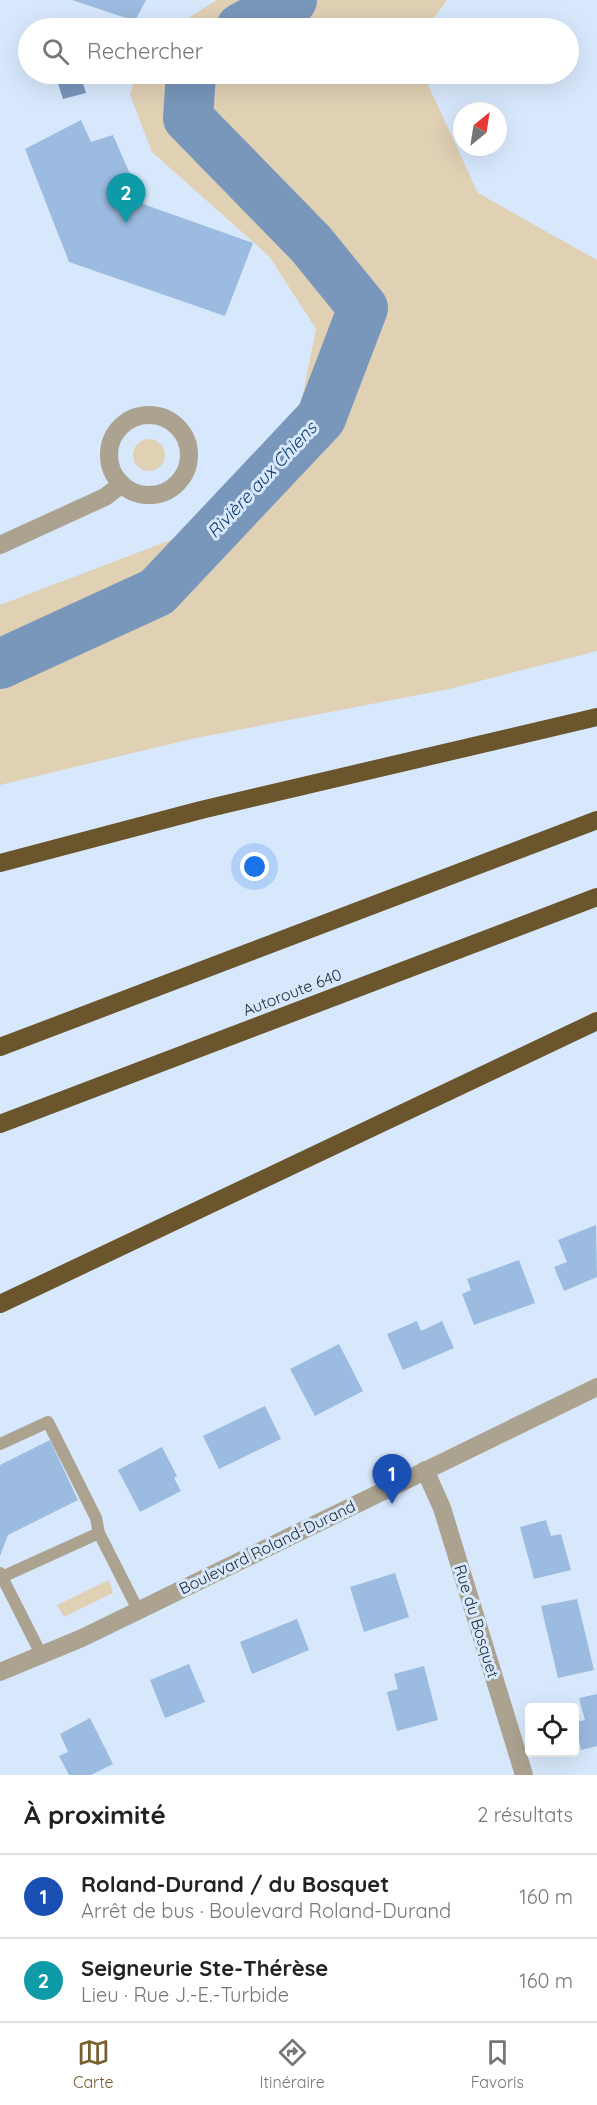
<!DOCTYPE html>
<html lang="fr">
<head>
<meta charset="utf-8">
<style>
  :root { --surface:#fff; --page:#f6f6f6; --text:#222; --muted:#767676; --line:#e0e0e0; --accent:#775f2f }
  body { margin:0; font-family:Quicksand,sans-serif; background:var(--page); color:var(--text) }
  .controls { position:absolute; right:18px; bottom:18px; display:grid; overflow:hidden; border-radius:6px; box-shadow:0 6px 24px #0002 }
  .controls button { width:54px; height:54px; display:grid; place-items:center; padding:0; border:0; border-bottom:2px solid var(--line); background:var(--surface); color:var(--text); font:30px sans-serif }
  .compass { position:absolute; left:453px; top:102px; width:54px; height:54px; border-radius:50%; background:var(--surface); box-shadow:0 6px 24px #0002; rotate:30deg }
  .you { position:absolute; left:255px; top:867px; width:21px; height:21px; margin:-15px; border:4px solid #fff; border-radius:50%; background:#1a73e8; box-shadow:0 0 0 9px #1a73e833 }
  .badge { display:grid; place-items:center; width:39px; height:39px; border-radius:50%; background:var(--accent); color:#fff; font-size:20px; font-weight:700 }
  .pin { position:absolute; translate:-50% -50px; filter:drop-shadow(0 2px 3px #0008) }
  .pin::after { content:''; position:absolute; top:32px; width:21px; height:18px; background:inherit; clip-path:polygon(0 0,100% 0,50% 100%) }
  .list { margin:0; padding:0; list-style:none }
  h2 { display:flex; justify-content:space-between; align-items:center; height:78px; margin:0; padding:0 24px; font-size:26px }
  h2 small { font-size:20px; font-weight:400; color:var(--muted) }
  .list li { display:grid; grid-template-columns:39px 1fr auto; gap:18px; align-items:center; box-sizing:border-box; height:84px; padding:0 24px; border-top:2px solid var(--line) }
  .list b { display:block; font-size:22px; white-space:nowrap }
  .list p { margin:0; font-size:20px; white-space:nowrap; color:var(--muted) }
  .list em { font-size:20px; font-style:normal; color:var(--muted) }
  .icon { flex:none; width:33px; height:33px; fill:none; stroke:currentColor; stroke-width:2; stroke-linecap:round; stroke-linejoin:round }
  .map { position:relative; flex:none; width:597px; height:1775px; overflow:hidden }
  .search { position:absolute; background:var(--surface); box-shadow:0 6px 24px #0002; left:18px; right:18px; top:18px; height:66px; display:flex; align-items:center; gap:15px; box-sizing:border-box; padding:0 21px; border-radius:33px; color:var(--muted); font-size:22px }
  .sheet { height:246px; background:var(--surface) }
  nav { display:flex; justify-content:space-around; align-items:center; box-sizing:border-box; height:84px; border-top:2px solid var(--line); background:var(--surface); font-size:16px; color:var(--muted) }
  nav a { display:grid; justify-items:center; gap:3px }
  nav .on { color:var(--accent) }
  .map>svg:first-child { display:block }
</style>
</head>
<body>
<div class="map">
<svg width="597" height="1775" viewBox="0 0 597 1775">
  <rect width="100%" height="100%" fill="#d8e8fc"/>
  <path fill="#e0d0b4" d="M 217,0 L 447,0 L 427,28 L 172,28 Z
    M 136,74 L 423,74 L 478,193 L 597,260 L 597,651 L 449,689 L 191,739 L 0,785 L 0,605 L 239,514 L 299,414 L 316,329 L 269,256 L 152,152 L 130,95 Z
    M133 455a16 16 0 1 1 32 0a16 16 0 1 1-32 0Z
    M 109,1580 L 113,1593 L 64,1617 L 57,1605 Z"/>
  <path fill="#7997bb" d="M 55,74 L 80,74 L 86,93 L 63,99 Z"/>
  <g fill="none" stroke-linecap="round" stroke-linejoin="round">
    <path stroke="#7997bb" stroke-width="50" d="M 241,28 L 292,0
      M 0,664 L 157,592 L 321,418 L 363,308 L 311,244 L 188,118 L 191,74"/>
  </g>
  <path fill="#9cbbe0" d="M 72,0 L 146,0 L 135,21 Z
    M 81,120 L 91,142 L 113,135 L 143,204 L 253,243 L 225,316 L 69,262 L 25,149 Z
    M 596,1225 L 597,1277 L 564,1291 L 554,1267 L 567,1262 L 558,1240 Z
    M 519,1260 L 535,1303 L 474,1325 L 462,1294 L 471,1290 L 467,1279 Z
    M 417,1321 L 421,1331 L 442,1321 L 454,1348 L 403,1370 L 387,1334 Z
    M 339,1344 L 363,1391 L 315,1416 L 290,1369 Z
    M 265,1406 L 281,1439 L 219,1469 L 203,1436 Z
    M 50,1440 L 78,1500 L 8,1535 L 0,1556 L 0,1465 Z
    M 162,1447 L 177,1476 L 174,1478 L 181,1491 L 140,1512 L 118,1470 Z
    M 546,1520 L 551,1536 L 561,1534 L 571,1570 L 534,1579 L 520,1527 Z
    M 395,1573 L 409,1617 L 364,1632 L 350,1587 Z
    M 577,1599 L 594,1670 L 558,1678 L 541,1606 Z
    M 297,1619 L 309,1650 L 252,1674 L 240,1642 Z
    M 189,1664 L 205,1702 L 165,1718 L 150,1680 Z
    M 424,1666 L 438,1720 L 397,1731 L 387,1692 L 398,1689 L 394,1674 Z
    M 597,1694 L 597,1746 L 581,1750 L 575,1722 L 585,1720 L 579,1698 Z
    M 90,1718 L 113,1764 L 91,1775 L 69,1775 L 59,1756 L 68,1752 L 60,1734 Z"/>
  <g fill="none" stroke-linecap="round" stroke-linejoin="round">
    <path stroke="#aca290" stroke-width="12" d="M 0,1444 L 48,1422 L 96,1518 L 99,1533
      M 0,1573 L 42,1656
      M 2,1577 L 99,1533 L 138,1610"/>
    <path stroke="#aca290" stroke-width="18" d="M109 455a40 40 0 1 1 80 0a40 40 0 1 1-80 0Z
      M 0,545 L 105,497 L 122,484
      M 425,1470 L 442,1508 L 524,1775"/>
    <path stroke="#aca290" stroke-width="18" d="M 0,1672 L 82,1638 L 597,1387"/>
    <path stroke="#6a552d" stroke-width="18" d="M 0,863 L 201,810 L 597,717
      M 0,1047 L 597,820
      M 0,1124 L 597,897
      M 0,1304 L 597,1021"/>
  </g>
  <g text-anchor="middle" stroke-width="6" stroke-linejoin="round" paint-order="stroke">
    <g font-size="16" fill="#1d252e" stroke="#d8e8fc">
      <text transform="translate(292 992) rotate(-21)" y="6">Autoroute 640</text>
      <text transform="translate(267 1547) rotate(-26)" y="6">Boulevard Roland-Durand</text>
      <text transform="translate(477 1621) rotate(73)" y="6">Rue du Bosquet</text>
    </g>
    <g font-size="18" font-style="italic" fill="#0f3b69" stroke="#d8e8fc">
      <text transform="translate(262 480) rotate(-47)" y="6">Rivière aux Chiens</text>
    </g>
  </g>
</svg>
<div class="controls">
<button><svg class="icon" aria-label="locate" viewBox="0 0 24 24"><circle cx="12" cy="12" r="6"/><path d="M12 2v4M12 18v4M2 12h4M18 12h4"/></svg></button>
</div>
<svg class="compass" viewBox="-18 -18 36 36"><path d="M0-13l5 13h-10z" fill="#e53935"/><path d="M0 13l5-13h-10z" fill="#767676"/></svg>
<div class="you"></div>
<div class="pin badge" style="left:392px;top:1504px;background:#1a4fb4">1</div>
<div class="pin badge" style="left:126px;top:223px;background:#0f9aa8">2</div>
<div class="search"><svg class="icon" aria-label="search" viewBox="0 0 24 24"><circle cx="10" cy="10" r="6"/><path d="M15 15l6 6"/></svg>Rechercher</div>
</div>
<section class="sheet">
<h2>À proximité<small>2 résultats</small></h2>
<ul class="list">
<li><span class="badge" style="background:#1a4fb4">1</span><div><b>Roland-Durand / du Bosquet</b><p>Arrêt de bus · Boulevard Roland-Durand</p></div><em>160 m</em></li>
<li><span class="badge" style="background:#0f9aa8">2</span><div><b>Seigneurie Ste-Thérèse</b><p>Lieu · Rue J.-E.-Turbide</p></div><em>160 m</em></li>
</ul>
</section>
<nav>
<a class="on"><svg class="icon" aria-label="map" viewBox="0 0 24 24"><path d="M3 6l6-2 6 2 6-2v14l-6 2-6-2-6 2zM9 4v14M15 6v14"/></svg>Carte</a>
<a><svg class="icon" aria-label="directions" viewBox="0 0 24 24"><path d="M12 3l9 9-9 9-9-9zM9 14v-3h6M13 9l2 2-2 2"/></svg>Itinéraire</a>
<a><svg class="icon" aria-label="saved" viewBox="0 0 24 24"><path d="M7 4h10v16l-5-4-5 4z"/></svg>Favoris</a>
</nav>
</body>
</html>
